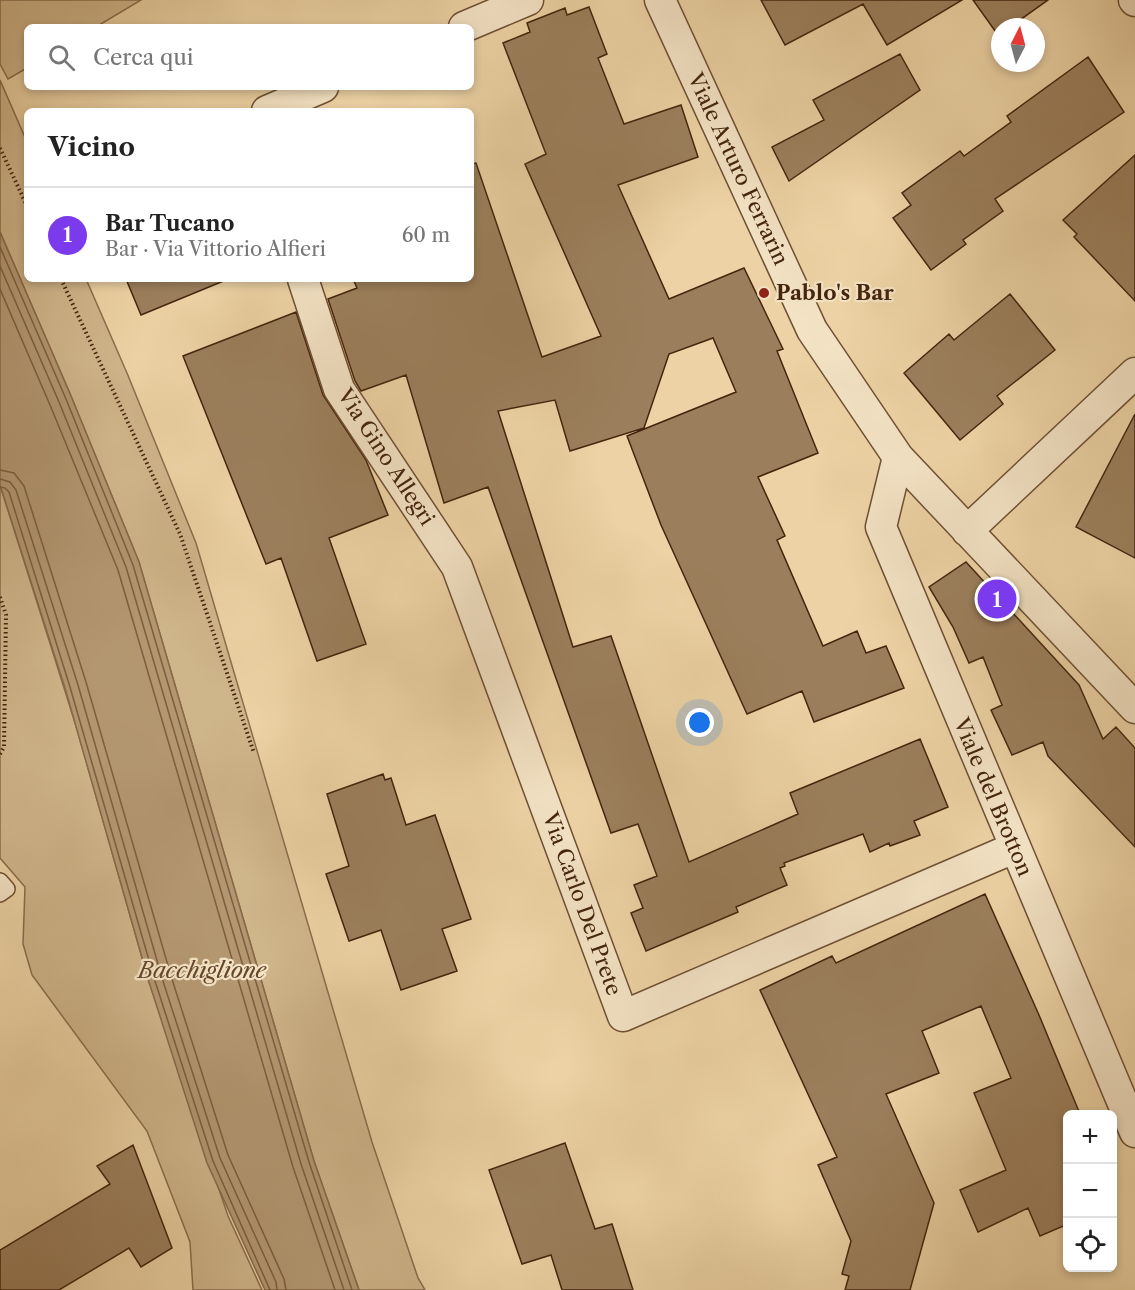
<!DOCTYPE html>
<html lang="it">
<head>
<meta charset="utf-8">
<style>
  :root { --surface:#fff; --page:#f2f2f2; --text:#222; --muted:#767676; --line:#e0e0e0; --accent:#7c3aed }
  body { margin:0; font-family:"Libre Caslon Text",serif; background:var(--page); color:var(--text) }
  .controls { position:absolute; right:18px; bottom:18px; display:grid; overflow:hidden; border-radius:9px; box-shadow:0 3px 9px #0003 }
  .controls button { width:54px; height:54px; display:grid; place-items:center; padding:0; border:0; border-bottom:2px solid var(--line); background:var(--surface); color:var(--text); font:30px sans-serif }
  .compass { position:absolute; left:991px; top:18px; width:54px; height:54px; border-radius:50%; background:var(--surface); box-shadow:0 3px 9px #0003; rotate:6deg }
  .you { position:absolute; left:700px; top:723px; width:21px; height:21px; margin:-15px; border:4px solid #fff; border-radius:50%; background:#1a73e8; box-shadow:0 0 0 9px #1a73e833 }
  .badge { display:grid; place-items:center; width:39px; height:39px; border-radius:50%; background:var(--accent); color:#fff; font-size:20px; font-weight:700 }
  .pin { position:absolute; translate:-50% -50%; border:3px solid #fff; box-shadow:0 2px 6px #0006 }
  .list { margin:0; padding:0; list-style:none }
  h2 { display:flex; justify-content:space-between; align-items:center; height:78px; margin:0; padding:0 24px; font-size:26px }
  h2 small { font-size:20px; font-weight:400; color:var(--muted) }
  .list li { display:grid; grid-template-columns:39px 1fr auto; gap:18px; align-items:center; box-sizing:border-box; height:96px; padding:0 24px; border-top:2px solid var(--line) }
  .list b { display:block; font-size:22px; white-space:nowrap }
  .list p { margin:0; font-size:20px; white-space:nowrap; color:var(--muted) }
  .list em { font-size:20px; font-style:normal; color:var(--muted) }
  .icon { flex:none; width:33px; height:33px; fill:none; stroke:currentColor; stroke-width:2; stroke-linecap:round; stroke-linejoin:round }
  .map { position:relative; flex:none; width:1135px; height:1290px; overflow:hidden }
  .search { position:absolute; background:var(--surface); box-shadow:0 3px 9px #0003; left:24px; top:24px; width:450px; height:66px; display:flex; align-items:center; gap:15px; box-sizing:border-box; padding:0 21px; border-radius:9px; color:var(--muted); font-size:22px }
  .panel { position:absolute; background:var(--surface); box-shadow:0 3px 9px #0003; left:24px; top:108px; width:450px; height:174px; border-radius:9px }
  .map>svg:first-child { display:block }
</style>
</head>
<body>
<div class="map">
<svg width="1135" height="1290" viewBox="0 0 1135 1290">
  <rect width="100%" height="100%" fill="#ecd2a4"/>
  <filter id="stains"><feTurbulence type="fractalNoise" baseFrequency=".00333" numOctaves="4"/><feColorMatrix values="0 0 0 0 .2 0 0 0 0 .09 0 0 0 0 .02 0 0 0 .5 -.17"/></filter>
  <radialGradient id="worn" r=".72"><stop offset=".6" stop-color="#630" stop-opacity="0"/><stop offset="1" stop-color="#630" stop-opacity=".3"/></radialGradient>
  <path fill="#cfb58a" stroke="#8a6d4c" stroke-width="1.5" d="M 0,0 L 141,0 L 96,27 L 27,27 L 27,68 L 8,79 L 0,64 Z
    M 0,80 L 27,142 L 27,279 L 86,279 L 127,373 L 196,543 L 372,1142 L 418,1278 L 425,1290 L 359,1290 L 314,1161 L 139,562 L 71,396 L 0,232 Z
    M 0,485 L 76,726 L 149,982 L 228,1216 L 262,1290 L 193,1290 L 190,1242 L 147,1131 L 32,975 L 23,944 L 25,887 L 0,858 Z"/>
  <path fill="#b39771" stroke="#876949" stroke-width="1.5" d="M 0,232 L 71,396 L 139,562 L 314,1161 L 359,1290 L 265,1290 L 207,1163 L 149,982 L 65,688 L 0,485 Z"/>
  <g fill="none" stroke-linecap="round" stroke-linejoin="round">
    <path stroke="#7c5e3f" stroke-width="1.5" d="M 0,247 L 66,399 L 133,565 L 309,1162 L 352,1290
      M 0,266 L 59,402 L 126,567 L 301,1164 L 344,1290
      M 0,289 L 50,405 L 118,570 L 293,1167 L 335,1290
      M 0,470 L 14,473 L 24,486 L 86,682 L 171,976 L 228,1155 L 284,1279 L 286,1290
      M 0,479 L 10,482 L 16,490 L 78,685 L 162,978 L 220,1158 L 276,1282 L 277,1290
      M 0,487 L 5,488 L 9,492 L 70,687 L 155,981 L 213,1161 L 270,1290"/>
  </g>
  <path fill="#9b7f5c" stroke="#44250d" stroke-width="1.5" d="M 761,0 L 962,0 L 887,45 L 863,4 L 785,45 Z
    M 973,0 L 1048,0 L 1010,27 L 1000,27 L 1000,34 L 998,35 Z
    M 589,7 L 607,54 L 598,58 L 624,124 L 681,105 L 698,157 L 618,185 L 669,299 L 744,268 L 783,349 L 777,351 L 818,453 L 758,477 L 785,536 L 777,540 L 823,646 L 857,631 L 866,653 L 886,646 L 904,688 L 814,722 L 802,691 L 747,714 L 661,525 L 627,436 L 736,392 L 713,338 L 669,354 L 644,428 L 570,451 L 555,400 L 498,411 L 573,647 L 611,636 L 689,862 L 798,814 L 790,793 L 920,739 L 948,807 L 914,821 L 920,835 L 890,846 L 889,843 L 870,852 L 863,834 L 784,863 L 785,866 L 780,868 L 787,885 L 736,907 L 738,912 L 646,951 L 631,913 L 643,908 L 634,885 L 657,876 L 638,824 L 611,833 L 488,487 L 444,503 L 406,375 L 361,391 L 355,381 L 328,299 L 357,288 L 353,279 L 471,279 L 471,164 L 476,163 L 542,357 L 601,336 L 525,164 L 546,154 L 503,43 L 530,32 L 527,23 L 565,8 L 567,15 Z
    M 900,54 L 920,90 L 789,181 L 772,147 L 824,120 L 813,100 Z
    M 1088,57 L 1124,112 L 995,199 L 1003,211 L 963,240 L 966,244 L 931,270 L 893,218 L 911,205 L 902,193 L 960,151 L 964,156 L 1011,122 L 1007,116 Z
    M 1135,155 L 1135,301 L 1074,237 L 1077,234 L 1063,220 Z
    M 126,279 L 226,279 L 226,280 L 141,315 Z
    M 1010,294 L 1055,350 L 997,396 L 1003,404 L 960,440 L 904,373 L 949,334 L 954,340 Z
    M 296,312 L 323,395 L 366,460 L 388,515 L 329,538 L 366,644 L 317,661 L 281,558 L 266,564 L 183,356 Z
    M 1135,414 L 1135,558 L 1076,527 Z
    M 966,562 L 1079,685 L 1103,739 L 1116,727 L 1135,748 L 1135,847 L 1048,756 L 1043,742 L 1012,755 L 991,710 L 1002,705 L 983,657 L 969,663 L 953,627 L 929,587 Z
    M 383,774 L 385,780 L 391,778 L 406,825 L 435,815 L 471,919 L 442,929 L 457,971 L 401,990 L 381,930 L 349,941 L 326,874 L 349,866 L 327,794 Z
    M 985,894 L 1039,1015 L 1080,1114 L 1068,1114 L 1068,1224 L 1040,1236 L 1028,1208 L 978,1232 L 960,1190 L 1006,1170 L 974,1093 L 1011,1078 L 981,1006 L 922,1031 L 939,1073 L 886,1094 L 934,1203 L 910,1290 L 845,1290 L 849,1276 L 842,1274 L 851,1241 L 818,1165 L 837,1157 L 760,990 L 832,956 L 836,963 Z
    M 565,1143 L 595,1229 L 612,1224 L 633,1290 L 562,1290 L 551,1255 L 522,1264 L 489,1170 Z
    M 133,1145 L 172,1248 L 141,1267 L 129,1248 L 59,1290 L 0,1290 L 0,1250 L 110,1184 L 97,1166 Z"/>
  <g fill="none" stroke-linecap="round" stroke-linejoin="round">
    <g stroke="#6e5033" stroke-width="18">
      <path id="lane" d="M 0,881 L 7,889 L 0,894"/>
    </g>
    <g stroke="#6e5033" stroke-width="33">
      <path id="street" d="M 660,0 L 812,330 L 898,457 L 1135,708
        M 1134,0 L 1135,1
        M 464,27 L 528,0
        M 267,111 L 323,87
        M 303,279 L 339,389 L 457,567 L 623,1016 L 1014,848
        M 898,457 L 881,527 L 1135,1132
        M 967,531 L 1135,373"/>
    </g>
    <path stroke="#44250d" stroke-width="4" stroke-dasharray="1.5 3" stroke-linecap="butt" d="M 0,148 L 27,206
      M 61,279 L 180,534 L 254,753
      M 0,597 L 6,615 L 4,747 L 0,754"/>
    <use href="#lane" stroke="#f3e2c4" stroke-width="15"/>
    <use href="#street" stroke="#f3e2c4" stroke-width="30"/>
  </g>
  <circle fill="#8f2418" stroke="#f3e2c4" stroke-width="2" cx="764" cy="293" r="6"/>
  <g text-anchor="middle" stroke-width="4.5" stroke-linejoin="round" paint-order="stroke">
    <g font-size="21" fill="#44250d" stroke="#f3e2c4">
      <text transform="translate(738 169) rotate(65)" y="7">Viale Arturo Ferrarin</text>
      <text transform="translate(386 457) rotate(57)" y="7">Via Gino Allegri</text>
      <text transform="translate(993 797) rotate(67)" y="7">Viale del Brotton</text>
      <text transform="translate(582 904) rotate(70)" y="7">Via Carlo Del Prete</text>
    </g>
    <g font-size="21" font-weight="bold" fill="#44250d" stroke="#f3e2c4" text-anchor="start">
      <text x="776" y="300">Pablo's Bar</text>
    </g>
    <g font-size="22" font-style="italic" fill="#65472b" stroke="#f3e2c4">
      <text x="202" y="978">Bacchiglione</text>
    </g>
  </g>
  <rect width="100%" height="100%" filter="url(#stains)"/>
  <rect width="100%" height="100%" fill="url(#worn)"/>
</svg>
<div class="controls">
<button>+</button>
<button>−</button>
<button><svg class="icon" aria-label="locate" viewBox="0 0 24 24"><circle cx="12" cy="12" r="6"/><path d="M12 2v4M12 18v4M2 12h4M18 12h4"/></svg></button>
</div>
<svg class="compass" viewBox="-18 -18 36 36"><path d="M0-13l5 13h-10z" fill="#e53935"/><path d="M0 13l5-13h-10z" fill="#767676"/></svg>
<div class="you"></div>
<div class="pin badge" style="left:997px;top:599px">1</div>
<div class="search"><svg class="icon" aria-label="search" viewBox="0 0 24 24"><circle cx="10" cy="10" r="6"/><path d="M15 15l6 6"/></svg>Cerca qui</div>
<section class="panel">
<h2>Vicino<small></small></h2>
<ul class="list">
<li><span class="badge">1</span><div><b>Bar Tucano</b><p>Bar · Via Vittorio Alfieri</p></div><em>60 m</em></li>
</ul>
</section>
</div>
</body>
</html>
